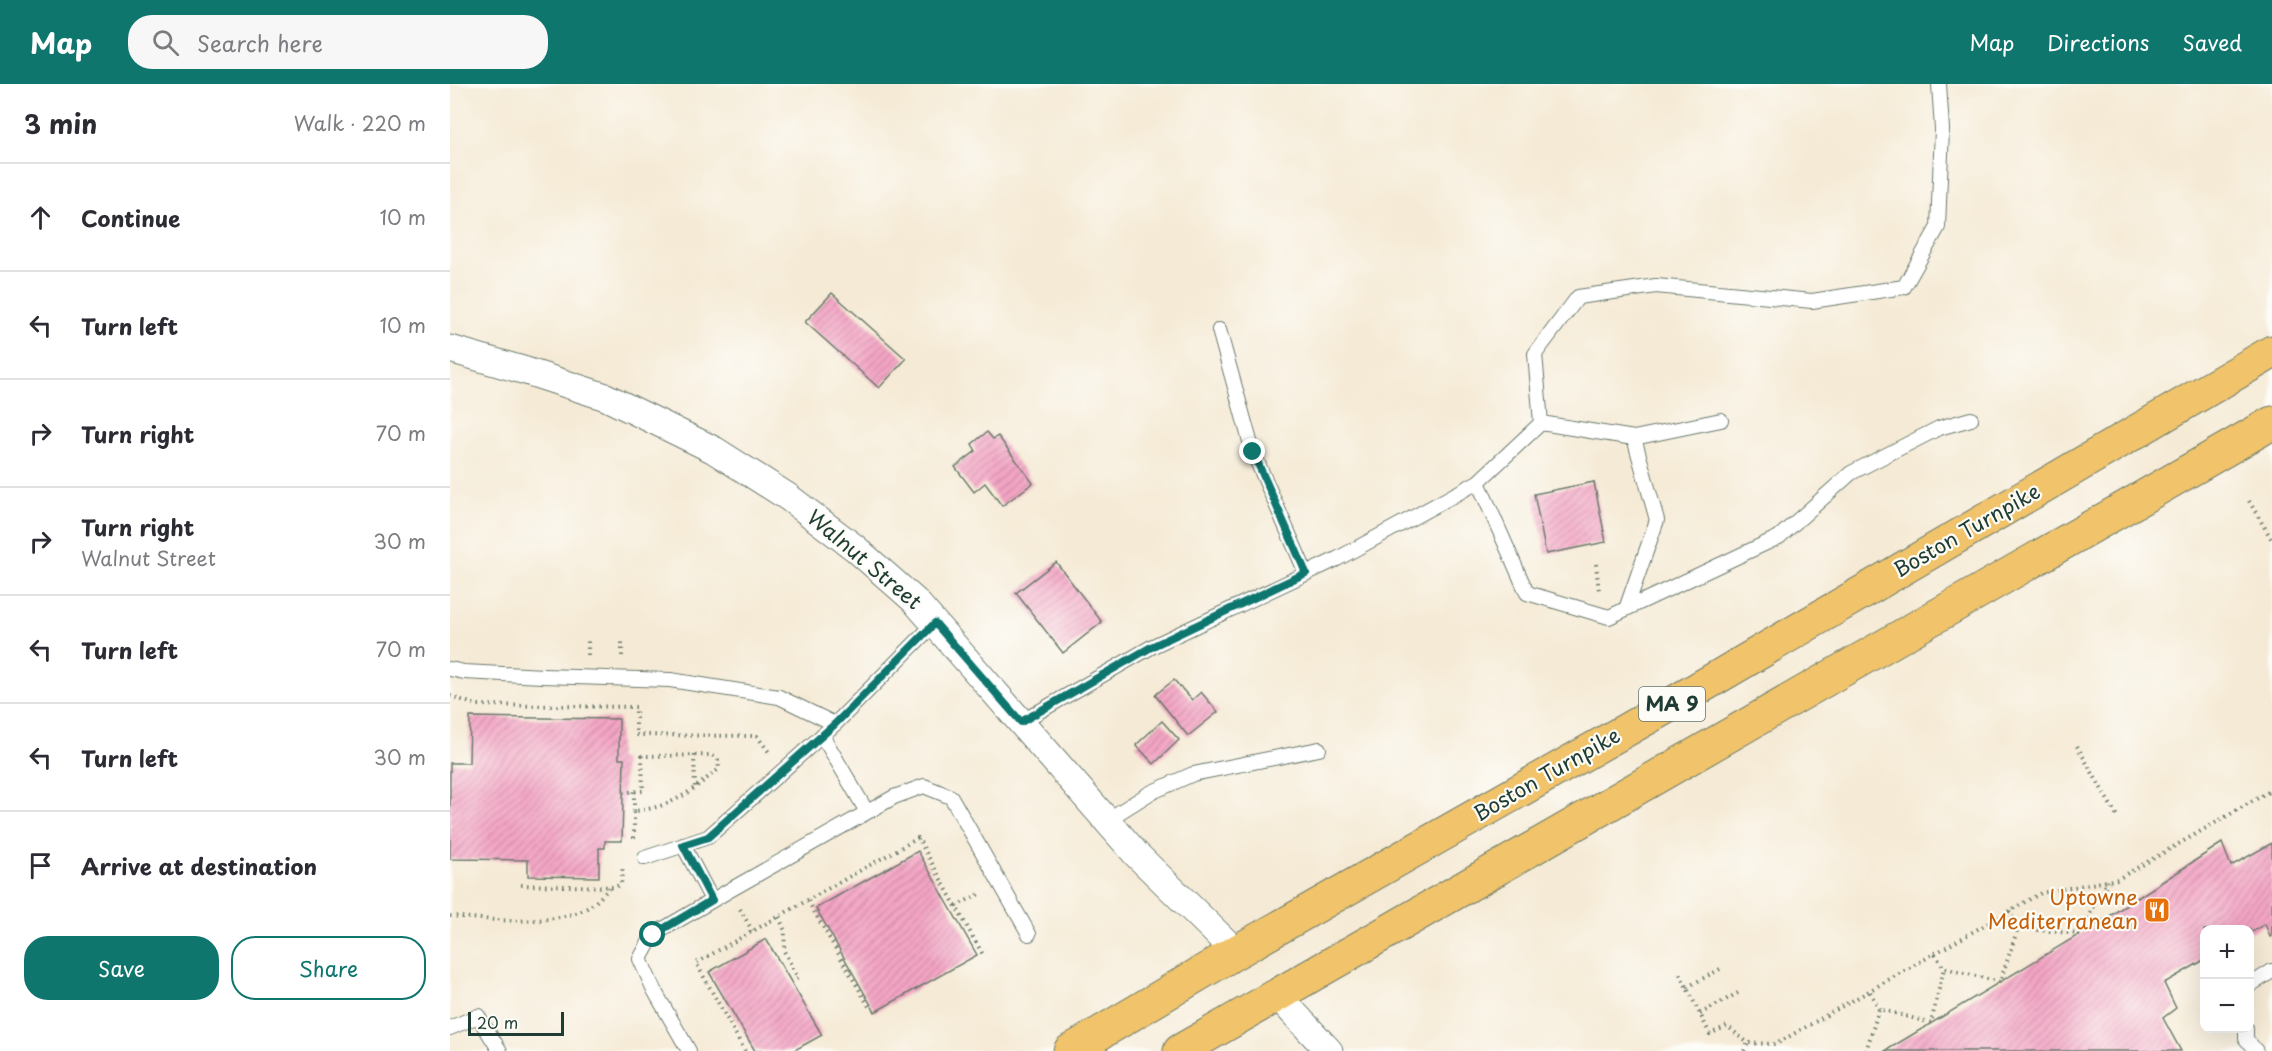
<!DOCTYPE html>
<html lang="en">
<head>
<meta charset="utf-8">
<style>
  :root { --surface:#fff; --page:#f7f7f7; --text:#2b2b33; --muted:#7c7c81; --line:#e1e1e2; --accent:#0f766e }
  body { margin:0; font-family:"Playpen Sans",sans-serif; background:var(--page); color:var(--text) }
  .controls { position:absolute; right:18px; bottom:18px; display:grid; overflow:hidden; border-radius:12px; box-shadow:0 6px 24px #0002 }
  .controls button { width:54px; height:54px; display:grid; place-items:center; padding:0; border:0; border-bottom:2px solid var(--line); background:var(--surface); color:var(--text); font:30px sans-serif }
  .scale { position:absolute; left:18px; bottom:15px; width:96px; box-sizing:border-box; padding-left:6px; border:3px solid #1f3d34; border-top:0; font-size:16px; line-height:21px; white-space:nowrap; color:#1f3d34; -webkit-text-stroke:4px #fdfcf7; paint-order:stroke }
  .stop { position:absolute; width:18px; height:18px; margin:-14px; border:4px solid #0f766e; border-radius:50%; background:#fff }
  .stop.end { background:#0f766e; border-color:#fff; box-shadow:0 2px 6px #0008 }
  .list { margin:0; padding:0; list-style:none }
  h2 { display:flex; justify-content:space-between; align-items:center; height:78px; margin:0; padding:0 24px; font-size:26px }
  h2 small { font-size:20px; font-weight:400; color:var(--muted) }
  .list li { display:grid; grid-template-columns:39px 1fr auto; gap:18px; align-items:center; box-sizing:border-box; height:108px; padding:0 24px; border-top:2px solid var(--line) }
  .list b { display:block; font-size:22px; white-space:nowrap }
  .list p { margin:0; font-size:20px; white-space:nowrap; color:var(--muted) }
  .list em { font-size:20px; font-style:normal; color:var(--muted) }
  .actions { display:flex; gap:12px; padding:18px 24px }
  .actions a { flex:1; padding:14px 0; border:2px solid var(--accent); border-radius:24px; text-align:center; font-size:21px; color:var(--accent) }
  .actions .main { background:var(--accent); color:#fff }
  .icon { flex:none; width:33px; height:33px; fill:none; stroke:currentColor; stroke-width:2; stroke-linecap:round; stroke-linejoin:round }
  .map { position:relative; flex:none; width:1822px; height:967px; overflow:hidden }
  header { display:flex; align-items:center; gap:36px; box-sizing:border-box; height:84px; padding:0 30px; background:var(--accent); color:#fff }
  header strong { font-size:28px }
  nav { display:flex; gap:33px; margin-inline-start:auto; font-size:21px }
  .search { width:420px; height:54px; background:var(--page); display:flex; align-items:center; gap:15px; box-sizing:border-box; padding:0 21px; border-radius:24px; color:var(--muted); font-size:22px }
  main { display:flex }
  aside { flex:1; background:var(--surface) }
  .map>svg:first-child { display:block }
</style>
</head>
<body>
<header>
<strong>Map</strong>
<div class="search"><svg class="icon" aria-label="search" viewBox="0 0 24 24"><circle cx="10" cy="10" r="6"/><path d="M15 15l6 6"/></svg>Search here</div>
<nav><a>Map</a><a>Directions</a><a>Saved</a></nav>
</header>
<main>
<aside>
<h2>3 min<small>Walk · 220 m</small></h2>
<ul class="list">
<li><svg class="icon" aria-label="ahead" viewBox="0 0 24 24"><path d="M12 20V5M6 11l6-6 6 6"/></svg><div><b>Continue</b></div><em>10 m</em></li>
<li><svg class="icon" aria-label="left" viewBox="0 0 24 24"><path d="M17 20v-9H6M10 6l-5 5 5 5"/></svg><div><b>Turn left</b></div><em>10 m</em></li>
<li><svg class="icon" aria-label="right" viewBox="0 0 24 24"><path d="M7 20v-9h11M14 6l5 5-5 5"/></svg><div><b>Turn right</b></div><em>70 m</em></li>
<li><svg class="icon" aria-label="right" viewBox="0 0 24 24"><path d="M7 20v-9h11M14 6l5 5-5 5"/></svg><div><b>Turn right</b><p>Walnut Street</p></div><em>30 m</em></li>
<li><svg class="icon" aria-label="left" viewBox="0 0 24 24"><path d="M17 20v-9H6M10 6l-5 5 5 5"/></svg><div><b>Turn left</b></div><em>70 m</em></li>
<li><svg class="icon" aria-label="left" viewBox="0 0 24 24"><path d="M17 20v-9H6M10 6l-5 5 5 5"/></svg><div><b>Turn left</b></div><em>30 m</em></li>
<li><svg class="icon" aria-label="arrive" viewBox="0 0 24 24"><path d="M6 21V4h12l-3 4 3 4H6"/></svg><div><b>Arrive at destination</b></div></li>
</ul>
<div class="actions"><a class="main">Save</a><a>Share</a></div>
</aside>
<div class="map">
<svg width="1822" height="967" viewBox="0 0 1822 967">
  <defs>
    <pattern id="building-hatch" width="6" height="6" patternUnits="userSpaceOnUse" patternTransform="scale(1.5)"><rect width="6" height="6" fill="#f5a5c5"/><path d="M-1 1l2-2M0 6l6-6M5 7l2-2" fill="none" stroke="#c688a1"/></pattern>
  </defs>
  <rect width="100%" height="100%" fill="#fdfcf7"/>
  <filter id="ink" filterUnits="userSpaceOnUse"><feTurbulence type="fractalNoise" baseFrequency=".0167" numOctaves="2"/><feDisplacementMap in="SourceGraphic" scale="12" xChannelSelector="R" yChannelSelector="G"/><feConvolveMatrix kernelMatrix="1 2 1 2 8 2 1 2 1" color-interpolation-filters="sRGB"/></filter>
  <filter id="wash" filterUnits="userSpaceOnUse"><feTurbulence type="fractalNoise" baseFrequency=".008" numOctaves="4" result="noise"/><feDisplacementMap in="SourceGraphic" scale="24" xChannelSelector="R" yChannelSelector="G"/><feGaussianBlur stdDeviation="1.35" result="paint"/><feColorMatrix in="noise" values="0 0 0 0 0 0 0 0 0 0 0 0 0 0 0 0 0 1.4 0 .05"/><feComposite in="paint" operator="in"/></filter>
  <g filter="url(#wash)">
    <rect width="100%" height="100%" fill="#f5ead5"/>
    <g id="blocks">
      <path fill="url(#building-hatch)" d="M 382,209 L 456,275 L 429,304 L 355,238 Z
        M 537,348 L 543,355 L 548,352 L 583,399 L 552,422 L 535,399 L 524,408 L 505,383 L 526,367 L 522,360 Z
        M 1144,398 L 1156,458 L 1096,470 L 1084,410 Z
        M 606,478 L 652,538 L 613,569 L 566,509 Z
        M 724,596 L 742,616 L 751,608 L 768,628 L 738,652 L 705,611 Z
        M 20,633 L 169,635 L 169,675 L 174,675 L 172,757 L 155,757 L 155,764 L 149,764 L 149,793 L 78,792 L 78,776 L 0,775 L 0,679 L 19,679 Z
        M 712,637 L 729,656 L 704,680 L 686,661 Z
        M 1772,759 L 1781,782 L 1822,759 L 1822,852 L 1820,853 L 1815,840 L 1800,849 L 1800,846 L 1754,846 L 1754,876 L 1714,899 L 1726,924 L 1713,934 L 1731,967 L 1435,967 L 1655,835 Z
        M 468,767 L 527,871 L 425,928 L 366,824 Z
        M 316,855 L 372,951 L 343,967 L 305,967 L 259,888 Z"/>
    </g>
  </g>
  <g filter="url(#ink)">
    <use href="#blocks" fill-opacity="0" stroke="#6a7a6c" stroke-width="1.5"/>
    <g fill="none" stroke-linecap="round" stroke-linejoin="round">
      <g stroke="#6a7a6c" stroke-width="16">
        <path id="service" d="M 769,246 L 803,368 L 856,489
          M 1091,339 L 1085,270 L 1128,213 L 1206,202 L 1362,217 L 1454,203 L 1488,143 L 1492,45 L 1489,0
          M 1184,354 L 1271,336
          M 1176,525 L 1329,453 L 1401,389 L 1489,344 L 1521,335
          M 0,585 L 14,588 L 93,592 L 220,596 L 329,613 L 385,640 L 485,539
          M 571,638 L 703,562 L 887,475 L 1028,398 L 1091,339 L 1184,354 L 1207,436 L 1176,525 L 1159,533 L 1077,509 L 1028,398
          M 372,651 L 417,728
          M 657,736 L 700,709 L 743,690 L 869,665
          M 233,761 L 262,816
          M 195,774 L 258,753 L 385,640
          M 1800,901 L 1822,887
          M 0,944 L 28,932 L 50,967
          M 1796,944 L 1796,955 L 1806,967
          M 239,967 L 204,906 L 190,875 L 203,851 L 280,806 L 444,713 L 474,702 L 501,713 L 579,850"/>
      </g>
      <g stroke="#6a7a6c" stroke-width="29">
        <path id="minor" d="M 0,265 L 76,287 L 156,313 L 264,366 L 338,413 L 405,464 L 465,517 L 686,770 L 786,868
          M 828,912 L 879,967"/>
      </g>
      <g stroke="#6a7a6c" stroke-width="35">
        <path id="trunk" d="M 620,967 L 786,868 L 1220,621 L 1822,268
          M 730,967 L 1822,339"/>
      </g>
      <path stroke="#6a7a6c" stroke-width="4" stroke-dasharray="1.5 4.5" stroke-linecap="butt" d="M 1799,417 L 1822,456
        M 1146,480 L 1149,507
        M 138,571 L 138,556
        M 172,572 L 172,558
        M 0,612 L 26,621 L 186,623 L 186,651 L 307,652 L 319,668
        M 1627,662 L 1668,734
        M 244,671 L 245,703
        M 173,708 L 193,707 L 192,672 L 262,671 L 268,676 L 269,685 C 239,708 224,723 184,727 L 184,754
        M 184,727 L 184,707
        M 71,801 L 165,803 L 171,800 L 173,782
        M 358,817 L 421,926
        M 506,822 L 529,810
        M 290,825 L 303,848
        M 1559,827 L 1568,844
        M 0,832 C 42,836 91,842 131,827 C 143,822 152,812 160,803
        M 329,833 L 335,847 L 334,867 L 348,894 L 341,898
        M 1485,870 L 1494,884
        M 1230,890 L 1260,950 L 1277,942 L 1298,959 L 1326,960 L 1591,809 L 1668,795 L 1822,706
        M 1237,903 L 1272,884
        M 1420,908 L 1429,925
        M 1250,930 L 1288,909
        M 295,967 L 246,879 L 468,754 L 533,871
        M 1294,967 L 1298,959
        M 1416,967 L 1429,925 L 1481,939 L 1494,884 L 1550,898 L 1568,844 L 1629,850 L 1658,797"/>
      <use href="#service" stroke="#fff" stroke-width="14"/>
      <use href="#minor" stroke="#fff" stroke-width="27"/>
      <use href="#trunk" stroke="#f1c36a" stroke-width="33"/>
    </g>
  </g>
  <g fill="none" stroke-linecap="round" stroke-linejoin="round" filter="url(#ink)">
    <path stroke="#0f766e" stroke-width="8" d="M 203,851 L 262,816 L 233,761 L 258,753 L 385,640 L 485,539 L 571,638 L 703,562 L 856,489 L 803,368"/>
  </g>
  <defs>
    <g id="restaurant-square" transform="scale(1.35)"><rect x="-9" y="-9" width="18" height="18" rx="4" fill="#e8710a" stroke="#fdfcf7"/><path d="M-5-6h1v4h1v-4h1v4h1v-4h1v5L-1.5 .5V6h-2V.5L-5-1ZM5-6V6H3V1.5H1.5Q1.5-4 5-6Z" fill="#fff"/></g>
  </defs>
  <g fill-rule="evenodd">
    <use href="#restaurant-square" x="1707" y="826"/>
  </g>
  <g text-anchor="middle" stroke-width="4.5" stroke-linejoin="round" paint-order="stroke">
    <rect fill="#fdfcf7" stroke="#62766e" stroke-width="1.5" x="1189" y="603" width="66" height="34" rx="4.5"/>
    <g font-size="20" font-weight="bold" fill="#1f3d34">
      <text x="1222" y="627">MA 9</text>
    </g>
    <g font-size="21" fill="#1f3d34" stroke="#fdfcf7">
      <text transform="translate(1517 447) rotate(-30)" y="7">Boston Turnpike</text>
      <text transform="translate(414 476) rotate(40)" y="7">Walnut Street</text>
      <text transform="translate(1097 691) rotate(-30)" y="7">Boston Turnpike</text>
    </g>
    <g font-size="21" fill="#c56008" stroke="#fdfcf7" text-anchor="end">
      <text x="1688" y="821">Uptowne<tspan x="1688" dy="24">Mediterranean</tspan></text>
    </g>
  </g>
</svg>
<div class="controls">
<button>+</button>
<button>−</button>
</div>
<div class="scale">20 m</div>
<div class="stop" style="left:203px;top:851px"></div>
<div class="stop end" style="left:803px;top:368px"></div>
</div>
</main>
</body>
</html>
